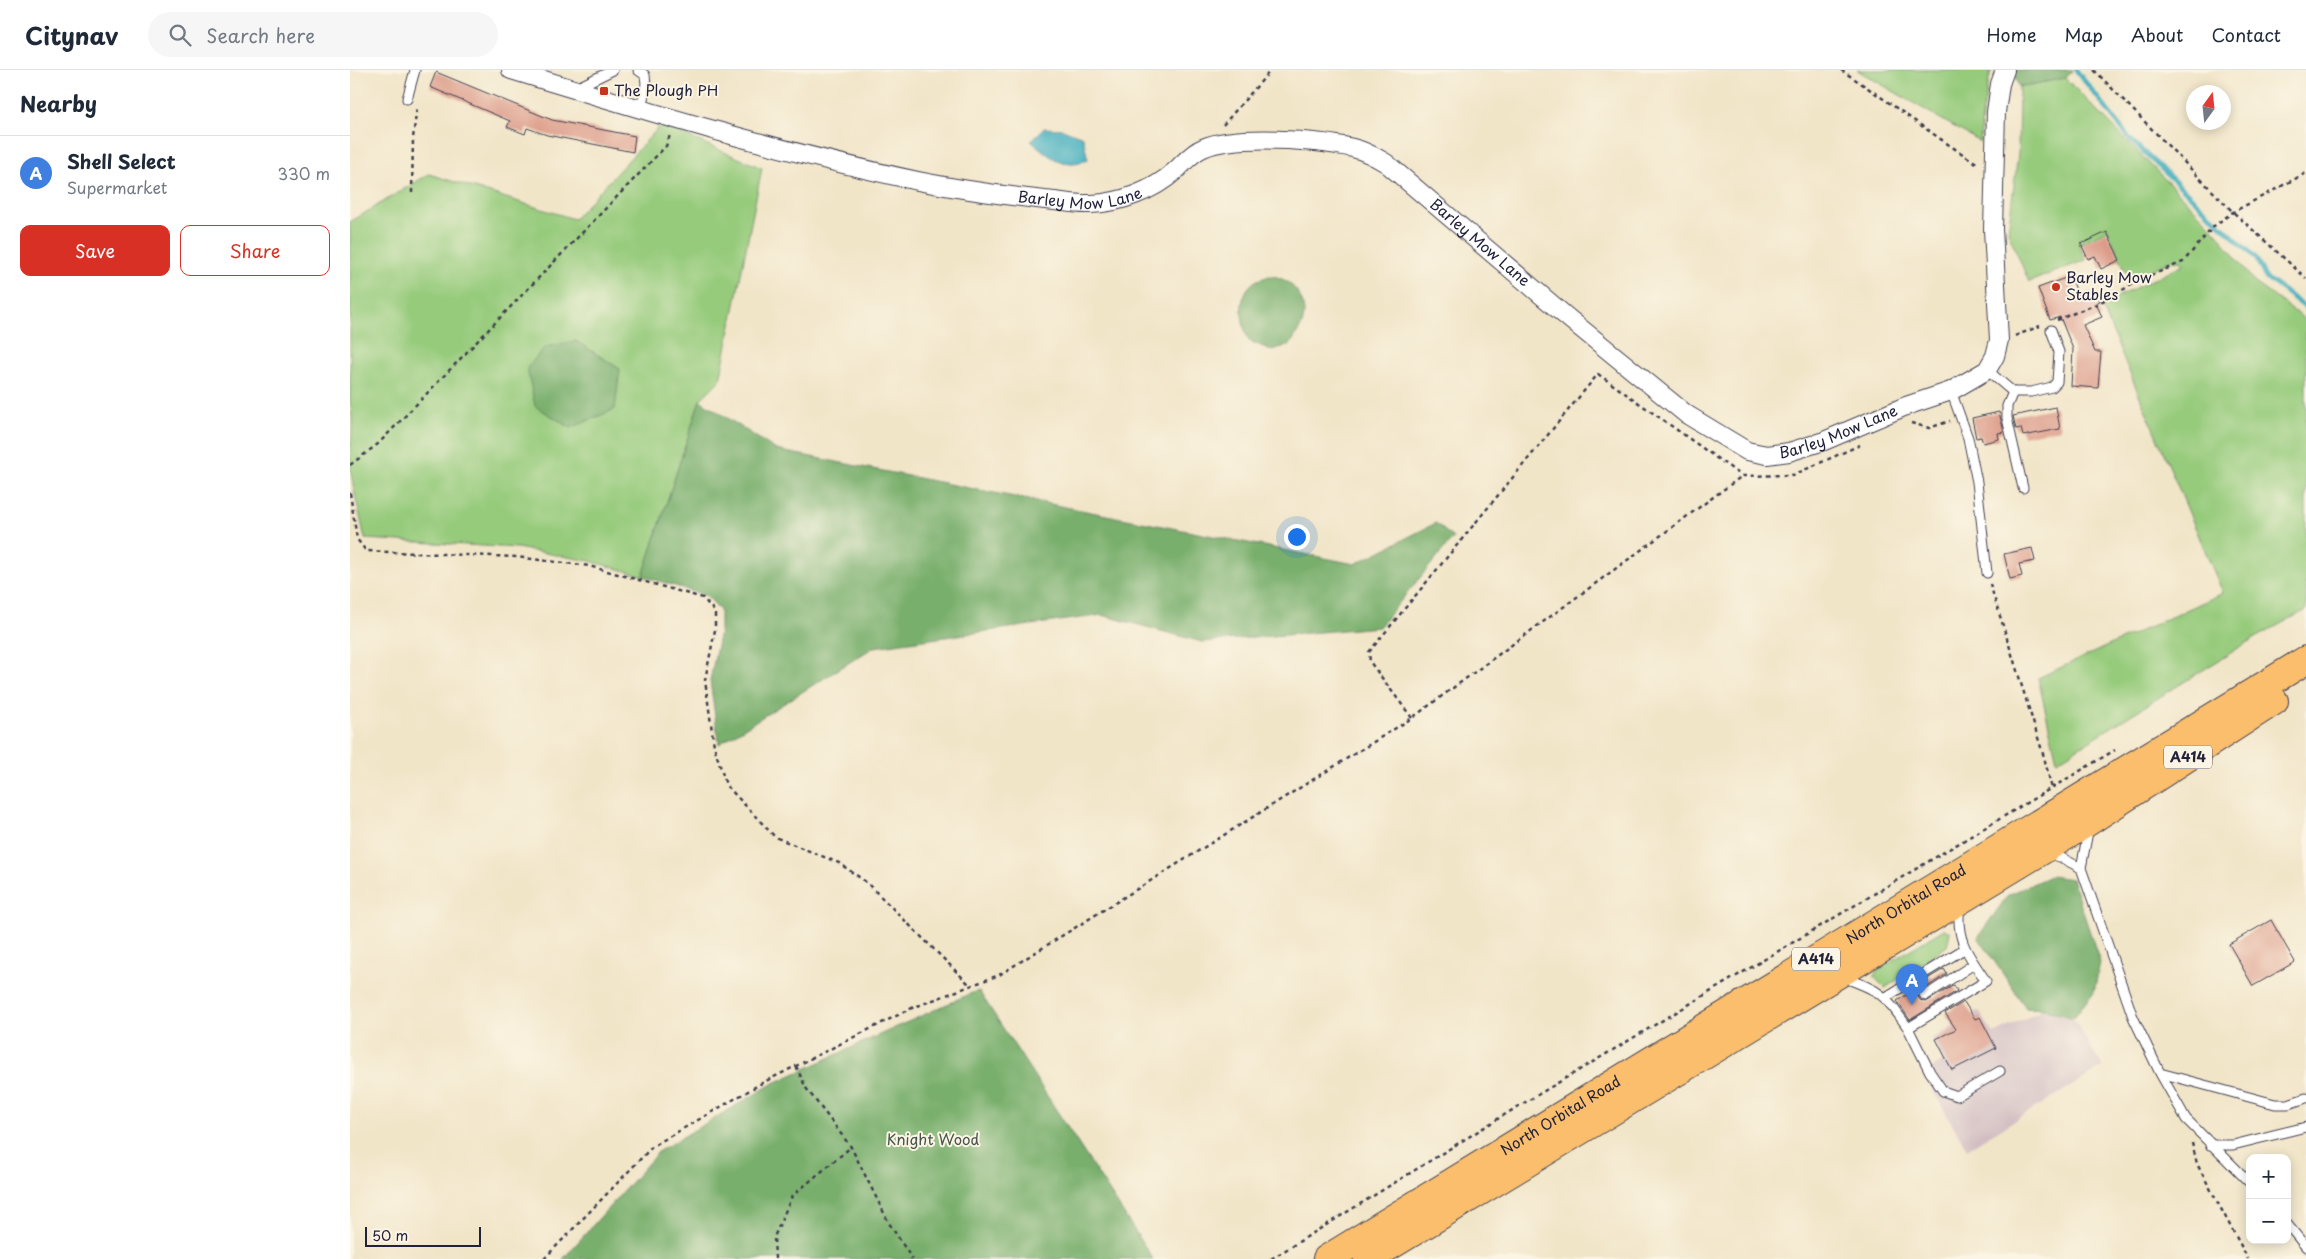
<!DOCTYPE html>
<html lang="en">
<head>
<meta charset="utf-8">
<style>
  :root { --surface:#fff; --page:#f6f6f7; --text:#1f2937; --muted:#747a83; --line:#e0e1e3; --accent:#d93025 }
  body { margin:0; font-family:"Playpen Sans",sans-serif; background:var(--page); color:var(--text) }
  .controls { position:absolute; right:15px; bottom:15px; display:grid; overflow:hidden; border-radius:10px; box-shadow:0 2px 12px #0003 }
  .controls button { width:45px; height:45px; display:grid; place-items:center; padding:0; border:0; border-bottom:1px solid var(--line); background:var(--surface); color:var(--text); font:25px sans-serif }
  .compass { position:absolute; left:1836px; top:15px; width:45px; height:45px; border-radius:50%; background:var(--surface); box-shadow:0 2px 12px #0003; rotate:15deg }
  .scale { position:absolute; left:15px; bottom:12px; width:116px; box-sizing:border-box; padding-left:5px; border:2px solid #22223b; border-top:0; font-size:14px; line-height:18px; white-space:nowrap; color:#22223b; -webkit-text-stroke:4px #fcf5e5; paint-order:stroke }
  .you { position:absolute; left:946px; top:466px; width:18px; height:18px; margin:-12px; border:4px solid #fff; border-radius:50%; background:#1a73e8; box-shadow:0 0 0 8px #1a73e833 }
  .badge { display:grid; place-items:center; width:32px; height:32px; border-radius:50%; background:var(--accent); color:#fff; font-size:16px; font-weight:700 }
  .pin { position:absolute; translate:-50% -41px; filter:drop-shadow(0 1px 2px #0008) }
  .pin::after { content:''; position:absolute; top:26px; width:18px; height:15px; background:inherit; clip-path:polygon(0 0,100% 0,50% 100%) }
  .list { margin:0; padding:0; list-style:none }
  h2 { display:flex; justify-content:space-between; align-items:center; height:65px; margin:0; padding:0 20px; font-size:21px }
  h2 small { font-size:16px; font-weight:400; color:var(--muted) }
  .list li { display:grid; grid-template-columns:32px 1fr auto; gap:15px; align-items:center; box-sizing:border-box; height:75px; padding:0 20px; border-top:1px solid var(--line) }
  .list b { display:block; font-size:19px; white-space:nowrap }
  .list p { margin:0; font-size:16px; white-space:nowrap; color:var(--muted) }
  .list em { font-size:16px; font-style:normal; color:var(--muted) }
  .actions { display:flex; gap:10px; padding:15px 20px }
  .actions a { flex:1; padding:11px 0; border:1px solid var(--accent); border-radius:10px; text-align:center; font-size:18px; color:var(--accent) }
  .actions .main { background:var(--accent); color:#fff }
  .icon { flex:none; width:28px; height:28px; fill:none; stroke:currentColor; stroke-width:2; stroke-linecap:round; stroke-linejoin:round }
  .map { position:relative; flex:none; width:1956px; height:1189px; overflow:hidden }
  header { display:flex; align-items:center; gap:30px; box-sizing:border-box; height:70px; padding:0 25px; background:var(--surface); border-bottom:1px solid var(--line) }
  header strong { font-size:24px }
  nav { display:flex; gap:28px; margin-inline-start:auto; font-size:18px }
  .search { width:350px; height:45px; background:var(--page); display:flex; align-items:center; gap:12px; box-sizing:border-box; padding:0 18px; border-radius:28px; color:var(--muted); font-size:19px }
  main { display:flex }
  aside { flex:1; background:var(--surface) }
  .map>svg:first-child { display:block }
</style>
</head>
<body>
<header>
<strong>Citynav</strong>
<div class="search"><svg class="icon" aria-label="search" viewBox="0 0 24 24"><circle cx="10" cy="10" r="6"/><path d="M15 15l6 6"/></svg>Search here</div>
<nav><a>Home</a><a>Map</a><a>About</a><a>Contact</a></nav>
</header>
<main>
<aside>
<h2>Nearby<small></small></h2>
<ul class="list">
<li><span class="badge" style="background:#3f7fe0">A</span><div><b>Shell Select</b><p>Supermarket</p></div><em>330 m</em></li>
</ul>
<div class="actions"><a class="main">Save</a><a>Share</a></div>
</aside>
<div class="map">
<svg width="1956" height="1189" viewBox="0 0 1956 1189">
  <rect width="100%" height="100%" fill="#fcf5e5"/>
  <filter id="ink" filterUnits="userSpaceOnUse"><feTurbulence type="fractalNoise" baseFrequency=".02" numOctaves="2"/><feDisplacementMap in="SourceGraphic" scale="10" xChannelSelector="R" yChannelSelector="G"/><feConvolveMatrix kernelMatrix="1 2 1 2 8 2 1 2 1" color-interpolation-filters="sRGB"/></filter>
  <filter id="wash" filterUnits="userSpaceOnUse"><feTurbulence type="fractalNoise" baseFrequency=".0096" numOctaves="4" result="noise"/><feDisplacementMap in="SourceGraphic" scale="20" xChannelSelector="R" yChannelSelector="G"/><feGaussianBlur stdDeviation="1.12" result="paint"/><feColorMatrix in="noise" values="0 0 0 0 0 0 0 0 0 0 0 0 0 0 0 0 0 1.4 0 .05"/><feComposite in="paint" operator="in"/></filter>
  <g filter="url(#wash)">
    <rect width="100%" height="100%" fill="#f1e5c8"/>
    <path fill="#d2bec2" d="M 1694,939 L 1723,948 L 1753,997 L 1617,1079 L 1573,1004 L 1594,991 L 1582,969 L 1629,941 L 1644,964 Z"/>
    <path fill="#96cb7c" stroke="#5c765c" d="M 1507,0 L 1641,0 L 1632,46 L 1630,72 Z
      M 1715,8 L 1864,159 L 1904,212 L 1956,250 L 1956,540 L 1903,569 L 1707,691 L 1688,608 L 1873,523 L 1751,235 L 1834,194 L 1831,190 L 1822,191 L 1779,209 L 1758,160 L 1729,174 L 1736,190 L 1679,212 L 1658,162 L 1668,84 L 1669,17 Z
      M 311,55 L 412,98 L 370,310 L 350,330 L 293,506 L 240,491 L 167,478 L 15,469 C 10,445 3,420 0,395 C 0,374 5,353 0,333 L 0,152 L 79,104 L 224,149 Z
      M 1594,859 L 1600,862 L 1597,876 L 1535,918 L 1524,907 L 1530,898 Z"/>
    <path fill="#78af6c" stroke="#4d6854" d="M 1665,0 L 1723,0 L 1715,8 L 1669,17 L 1665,6 Z
      M 919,206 C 942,206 960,232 952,254 C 949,261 944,268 940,275 L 921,280 L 899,271 C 891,253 886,226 904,212 C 908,209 915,208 919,206 Z
      M 226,271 L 270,299 L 265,339 L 221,358 L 185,336 L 177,298 L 195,277 Z
      M 350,330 L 426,380 L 1005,494 L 1086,453 L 1103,468 L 1029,557 L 852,572 L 752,545 L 524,577 L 369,674 L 360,611 L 370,561 L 370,540 L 357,526 L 293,506 Z
      M 1700,806 L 1722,809 L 1750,892 L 1744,922 L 1723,948 L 1694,939 L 1676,938 L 1628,867 L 1658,825 Z
      M 629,921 L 803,1189 L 213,1189 L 309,1081 L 422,1014 L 619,924 Z"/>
    <path fill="#41aebf" stroke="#32687d" d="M 694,58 L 713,59 L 733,67 L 738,90 C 710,99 701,87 681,71 Z"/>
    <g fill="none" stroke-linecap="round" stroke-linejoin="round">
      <path stroke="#41aebf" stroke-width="4.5" d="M 1726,0 L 1781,70 L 1906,188 L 1915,207 L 1956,238"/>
    </g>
    <g id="blocks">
      <path fill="#dc9a87" d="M 86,2 L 202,50 L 285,66 L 283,82 L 197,65 L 177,58 L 175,64 L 157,57 L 160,51 L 80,17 Z
        M 1757,162 L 1770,190 L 1751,199 L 1745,186 L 1738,189 L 1731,174 Z
        M 1721,206 L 1728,226 L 1745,220 L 1750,231 L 1746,233 L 1752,247 L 1733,255 L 1745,282 L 1751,282 L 1748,318 L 1721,316 L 1723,279 L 1710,247 L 1700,250 L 1688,218 Z
        M 1706,337 L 1710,359 L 1673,366 L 1671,358 L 1666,359 L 1663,346 Z
        M 1649,342 L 1654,362 L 1648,363 L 1649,369 L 1633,373 L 1631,367 L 1626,368 L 1622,348 Z
        M 1682,478 L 1685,491 L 1669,494 L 1672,506 L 1660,509 L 1654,484 Z
        M 1921,850 L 1945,892 L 1903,916 L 1879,874 Z
        M 1594,899 L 1597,904 L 1577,917 L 1574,911 Z
        M 1604,915 L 1607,921 L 1560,950 L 1547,931 L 1564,920 L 1570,930 L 1576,932 Z
        M 1614,932 L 1625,949 L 1630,947 L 1646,978 L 1602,1000 L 1586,969 L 1606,959 L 1595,943 Z"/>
    </g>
  </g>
  <g filter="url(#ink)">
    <use href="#blocks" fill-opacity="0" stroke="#413f50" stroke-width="1"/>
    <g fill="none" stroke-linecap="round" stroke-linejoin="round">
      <g stroke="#413f50" stroke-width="11">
        <path id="service" d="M 288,0 L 295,5 L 296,14 L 291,39
          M 224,19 L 263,0
          M 57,29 L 65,0
          M 1637,300 L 1663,322 L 1681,322 L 1702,317 L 1707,312 L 1709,282 L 1701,260
          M 1601,321 L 1618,368 L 1627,412 L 1637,503
          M 1663,322 L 1657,336 L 1657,348 L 1673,418
          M 1741,759 L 1738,762 L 1731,798 L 1783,947 L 1810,1003 L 1836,1049 L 1900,1113
          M 1697,784 L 1710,787 L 1731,798
          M 1492,907 C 1532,921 1534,924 1558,958 L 1636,911 C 1618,885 1605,869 1610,836
          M 1565,909 L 1575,926 L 1624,894
          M 1536,927 L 1614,879
          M 1558,958 L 1580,1002 L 1593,1021 L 1607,1026 L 1650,1001
          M 1810,1003 L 1925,1034 L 1938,1034 L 1956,1028
          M 1860,1075 L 1883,1075 L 1956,1057
          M 1937,1154 L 1956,1177"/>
      </g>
      <g stroke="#413f50" stroke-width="20">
        <g id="minor">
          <path id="s1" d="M 161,0 C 295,41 431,82 568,111 C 612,120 651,125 695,130 C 710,131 726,135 741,134 C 770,133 803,121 825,101 C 834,93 841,83 853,78 C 885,64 968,70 1003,78 C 1015,81 1026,87 1036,93 L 1217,247 L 1336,344 L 1397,381 L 1417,385 L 1439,382 L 1474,371 L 1556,336 L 1601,321 L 1637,300 L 1645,286 L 1649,270 L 1643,159 L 1646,42 L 1650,14 L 1655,0"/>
        </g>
      </g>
      <g stroke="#413f50" stroke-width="30">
        <g id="trunk">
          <path id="s2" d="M 977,1189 L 1956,590"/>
          <path d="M 1018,1189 L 1719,764 L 1924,631"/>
        </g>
      </g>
      <path stroke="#413f50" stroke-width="2.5" stroke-dasharray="4 4" stroke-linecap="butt" d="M 1491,0 C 1537,30 1581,64 1628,94
        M 1744,0 L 1883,142 L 1956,208
        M 873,55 L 921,0
        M 62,123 L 63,68 L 67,36
        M 1707,250 L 1749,233 L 1792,209 L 1833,192 L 1864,156 L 1883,142 L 1956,103
        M 1665,266 L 1690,256
        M 1561,353 L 1579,358 L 1600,351
        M 0,395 L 28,374 L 316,76 L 320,65
        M 0,423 L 7,469 L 16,481 L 167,487 L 239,496 L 353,528 L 365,542 L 365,560 L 355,610 L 364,676 L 376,715 L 425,767 L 489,793 L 516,812 L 620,915
        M 1640,514 L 1694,687 L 1702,719
        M 1062,648 L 1020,592 L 1019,582 L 1248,304 L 1392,406
        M 446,996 L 456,1018 L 501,1077 L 539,1153 L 562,1189
        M 1842,1073 L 1847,1094 L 1898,1189
        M 194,1189 L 303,1076 L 412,1013 L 562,938 L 649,905 L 1062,648 L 1392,406 L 1443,405 L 1510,375
        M 425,1189 L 424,1167 L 442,1126 L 501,1077
        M 921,1189 L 1159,1042 L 1765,680"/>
      <use href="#service" stroke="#fff" stroke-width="9"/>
      <use href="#minor" stroke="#fff" stroke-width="18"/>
      <use href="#trunk" stroke="#fabe6d" stroke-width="28"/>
    </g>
  </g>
  <g fill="#c8321e" stroke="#fcf5e5" stroke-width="2">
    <rect x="249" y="16" width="10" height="10" rx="2.5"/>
    <circle cx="1706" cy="217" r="5"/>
  </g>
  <g text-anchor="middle" stroke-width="4" stroke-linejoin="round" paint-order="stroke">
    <g fill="#fcf5e5" stroke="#63616e" stroke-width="1">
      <rect x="1814" y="675.5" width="48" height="23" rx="4"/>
      <rect x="1442" y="877.5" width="48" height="23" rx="4"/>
    </g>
    <g font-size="14" font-weight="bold" fill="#22223b">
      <text x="1838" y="692">A414</text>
      <text x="1466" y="894">A414</text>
    </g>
    <g font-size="15" fill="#22223b" stroke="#fcf5e5" text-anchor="start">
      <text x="264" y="26">The Plough PH</text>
      <text x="1716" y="213">Barley Mow<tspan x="1716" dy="17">Stables</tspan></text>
    </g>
    <g font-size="15" fill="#22223b" stroke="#fcf5e5">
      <text dy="5" stroke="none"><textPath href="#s1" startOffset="586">Barley Mow Lane</textPath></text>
      <text dy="5" stroke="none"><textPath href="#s1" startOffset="1036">Barley Mow Lane</textPath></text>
      <text dy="5" stroke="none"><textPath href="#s1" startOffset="1471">Barley Mow Lane</textPath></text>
      <text dy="5" stroke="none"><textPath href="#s2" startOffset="679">North Orbital Road</textPath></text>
      <text dy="5" stroke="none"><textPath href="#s2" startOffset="274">North Orbital Road</textPath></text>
    </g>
    <g font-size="15" fill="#45554e" stroke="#fcf5e5">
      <text x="583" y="1075">Knight Wood</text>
    </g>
  </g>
</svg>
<div class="controls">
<button>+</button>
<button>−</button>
</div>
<svg class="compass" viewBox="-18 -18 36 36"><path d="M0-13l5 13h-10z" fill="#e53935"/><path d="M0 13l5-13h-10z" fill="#747a83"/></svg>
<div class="scale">50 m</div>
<div class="you"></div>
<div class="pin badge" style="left:1562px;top:935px;background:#3f7fe0">A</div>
</div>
</main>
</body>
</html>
